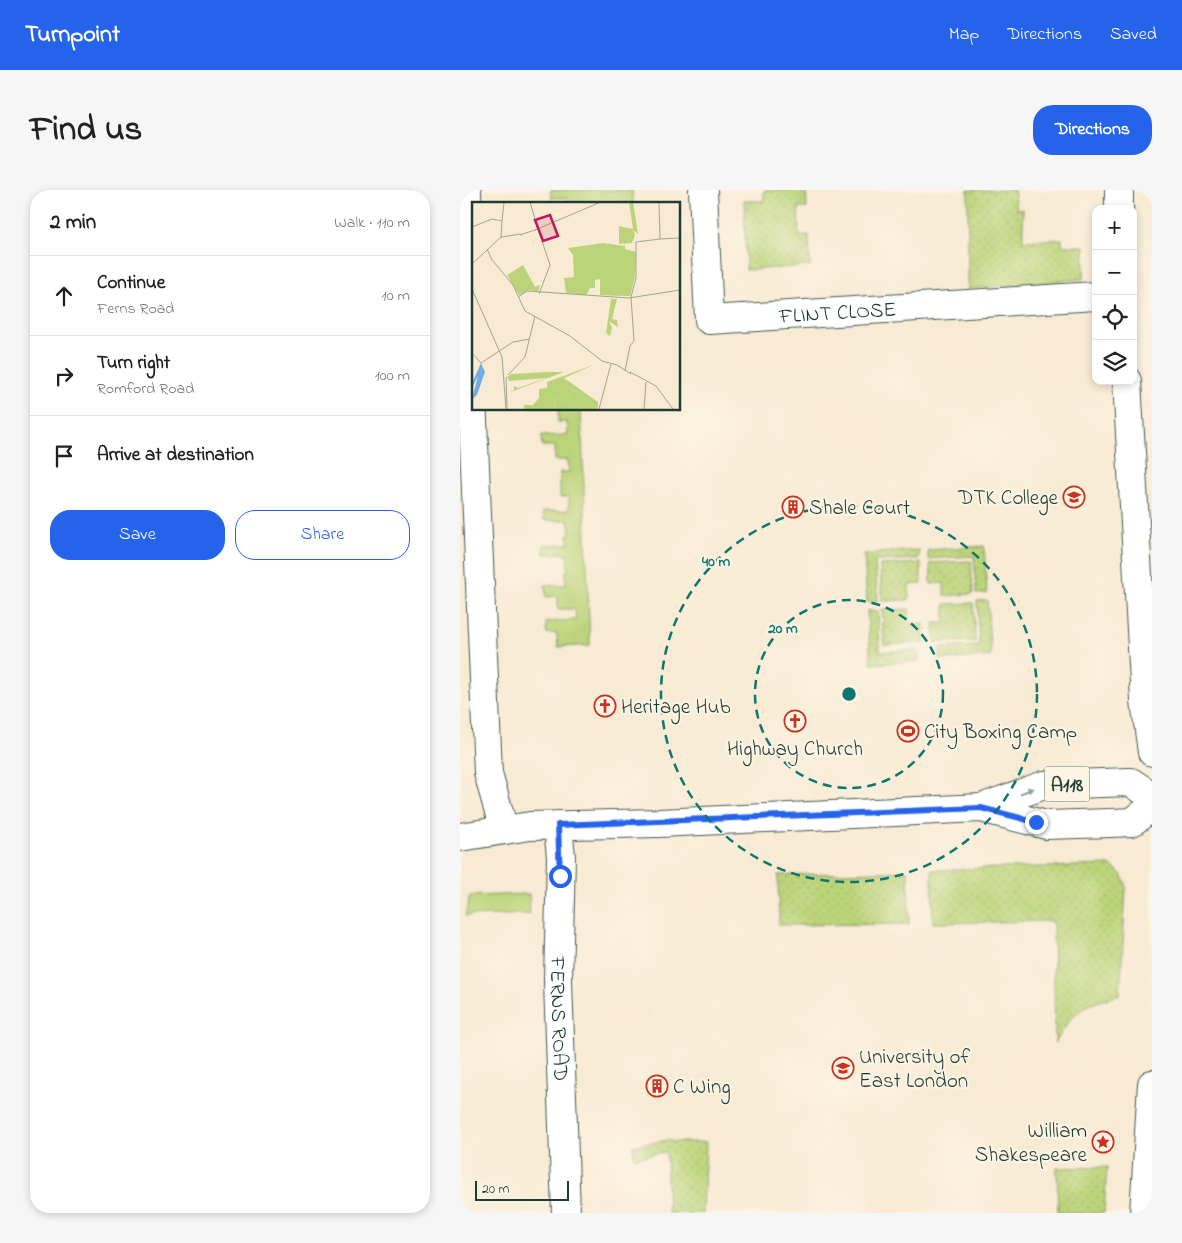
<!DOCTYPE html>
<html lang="en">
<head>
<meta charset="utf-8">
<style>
  :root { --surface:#fff; --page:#f6f6f6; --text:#202124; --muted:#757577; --line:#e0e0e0; --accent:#2563eb }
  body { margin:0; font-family:"Indie Flower",sans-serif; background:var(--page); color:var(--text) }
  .controls { position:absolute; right:15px; top:15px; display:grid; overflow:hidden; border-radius:10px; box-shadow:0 2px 8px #0003 }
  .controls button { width:45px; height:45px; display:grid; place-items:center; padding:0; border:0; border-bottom:1px solid var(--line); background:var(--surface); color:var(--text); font:25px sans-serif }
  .scale { position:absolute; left:15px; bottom:12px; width:94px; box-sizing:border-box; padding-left:5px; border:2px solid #1f3d34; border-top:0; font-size:14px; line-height:18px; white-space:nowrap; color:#1f3d34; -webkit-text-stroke:4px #fcf5e5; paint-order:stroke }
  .stop { position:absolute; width:15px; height:15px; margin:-11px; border:4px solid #2563eb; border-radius:50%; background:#fff }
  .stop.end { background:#2563eb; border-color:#fff; box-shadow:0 1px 5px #0008 }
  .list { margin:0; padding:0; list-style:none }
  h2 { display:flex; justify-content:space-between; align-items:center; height:65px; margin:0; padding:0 20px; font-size:21px }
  h2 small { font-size:16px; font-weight:400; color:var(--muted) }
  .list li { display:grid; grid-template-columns:32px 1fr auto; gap:15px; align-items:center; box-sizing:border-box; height:80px; padding:0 20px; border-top:1px solid var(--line) }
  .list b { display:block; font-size:19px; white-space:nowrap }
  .list p { margin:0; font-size:16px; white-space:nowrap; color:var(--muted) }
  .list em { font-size:16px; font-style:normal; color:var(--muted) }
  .actions { display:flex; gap:10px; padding:15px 20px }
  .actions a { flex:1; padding:11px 0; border:1px solid var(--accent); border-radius:20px; text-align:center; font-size:18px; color:var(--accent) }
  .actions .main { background:var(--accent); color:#fff }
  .icon { flex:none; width:28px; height:28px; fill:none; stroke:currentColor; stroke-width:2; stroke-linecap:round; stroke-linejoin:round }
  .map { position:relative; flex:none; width:692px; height:1023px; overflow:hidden; border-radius:20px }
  header { display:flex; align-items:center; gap:30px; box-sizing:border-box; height:70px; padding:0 25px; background:var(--accent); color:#fff }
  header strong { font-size:24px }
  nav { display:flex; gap:28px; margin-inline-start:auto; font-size:18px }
  .intro { display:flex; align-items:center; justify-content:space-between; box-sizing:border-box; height:120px; padding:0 30px }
  h1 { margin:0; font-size:35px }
  .button { padding:12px 22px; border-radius:20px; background:var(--accent); color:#fff; font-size:18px; font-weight:700 }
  main { display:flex; gap:30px; padding:0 30px }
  aside { flex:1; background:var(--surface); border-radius:20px; box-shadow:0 2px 8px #0003 }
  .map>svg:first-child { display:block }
</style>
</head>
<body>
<header>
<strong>Turnpoint</strong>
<nav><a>Map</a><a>Directions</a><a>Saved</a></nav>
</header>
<div class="intro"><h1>Find us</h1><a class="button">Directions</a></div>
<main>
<aside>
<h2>2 min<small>Walk · 110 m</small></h2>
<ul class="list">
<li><svg class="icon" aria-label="ahead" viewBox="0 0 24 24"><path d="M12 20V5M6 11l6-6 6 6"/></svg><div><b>Continue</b><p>Ferns Road</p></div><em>10 m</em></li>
<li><svg class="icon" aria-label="right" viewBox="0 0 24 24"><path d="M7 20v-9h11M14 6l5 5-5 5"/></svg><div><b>Turn right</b><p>Romford Road</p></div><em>100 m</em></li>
<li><svg class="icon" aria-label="arrive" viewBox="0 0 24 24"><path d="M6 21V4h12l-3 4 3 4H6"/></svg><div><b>Arrive at destination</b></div></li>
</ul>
<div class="actions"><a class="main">Save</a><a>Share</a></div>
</aside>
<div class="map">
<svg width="692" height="1023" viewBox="0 0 692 1023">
  <defs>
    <pattern id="grass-dots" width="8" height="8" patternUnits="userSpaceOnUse" patternTransform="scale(1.25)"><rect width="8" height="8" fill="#bcd479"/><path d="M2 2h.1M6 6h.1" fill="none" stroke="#a1b769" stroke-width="1.8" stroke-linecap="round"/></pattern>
  </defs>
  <rect width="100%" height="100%" fill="#fcf5e5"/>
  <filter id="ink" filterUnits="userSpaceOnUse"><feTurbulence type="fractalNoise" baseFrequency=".02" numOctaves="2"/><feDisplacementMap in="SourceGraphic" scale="10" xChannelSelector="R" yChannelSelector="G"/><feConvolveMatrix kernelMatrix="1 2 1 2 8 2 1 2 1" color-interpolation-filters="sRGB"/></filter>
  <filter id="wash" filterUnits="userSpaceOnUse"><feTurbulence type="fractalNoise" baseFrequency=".0096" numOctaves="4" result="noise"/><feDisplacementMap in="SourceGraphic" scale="20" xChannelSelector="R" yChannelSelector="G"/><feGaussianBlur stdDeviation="1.12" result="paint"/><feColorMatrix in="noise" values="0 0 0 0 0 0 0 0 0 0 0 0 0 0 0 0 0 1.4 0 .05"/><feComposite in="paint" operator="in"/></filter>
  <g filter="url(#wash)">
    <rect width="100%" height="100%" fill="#f8ead3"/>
    <path fill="url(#grass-dots)" stroke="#6e8856" d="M 304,0 L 346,0 L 347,18 L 338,18 L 339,45 L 349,45 L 350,76 L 286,80 L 284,11 L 304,11 Z
      M 508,0 L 554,0 L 557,20 L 563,19 L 563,51 L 602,49 L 602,56 L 625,56 L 624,89 L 508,99 Z
      M 524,356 L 527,403 L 516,404 L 514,366 L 468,369 L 468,360 Z
      M 459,360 L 459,369 L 415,371 L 418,411 L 407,412 L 404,364 Z
      M 511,371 L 513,404 L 484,406 L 484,393 L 471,394 L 470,373 Z
      M 461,373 L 461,394 L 449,395 L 449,410 L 422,411 L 420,375 Z
      M 527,410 L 531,466 L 480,470 L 480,458 L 519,456 L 517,411 Z
      M 513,413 L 515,451 L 475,452 L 474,433 L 485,433 L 485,414 Z
      M 449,419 L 450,434 L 464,434 L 465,453 L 424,455 L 422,420 Z
      M 407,421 L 418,421 L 420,462 L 458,460 L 459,471 L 411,474 Z
      M 649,675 C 660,681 664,686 666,698 L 660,805 C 622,815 615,819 595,853 L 593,731 L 473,733 L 472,680 Z
      M 448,681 L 449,734 L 319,735 L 318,685 Z
      M 208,950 L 213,952 L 246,952 L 243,1023 L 208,1023 L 206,962 L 174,968 L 173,956 Z
      M 647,977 L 644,1023 L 598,1023 L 597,978 Z"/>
    <path fill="#bcd479" stroke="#6e8856" d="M 91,0 L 172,0 L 173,14 L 108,14 L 108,8 L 91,8 Z
      M 98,219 L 121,219 L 130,455 L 98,457 L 97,443 L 86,443 L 86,432 L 116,430 L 115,419 L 98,419 L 98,406 L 86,407 L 85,395 L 106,395 L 106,381 L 108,381 L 107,363 L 84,364 L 84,355 L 108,354 L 108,344 L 110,344 L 109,330 L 84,330 L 83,321 L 109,320 L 109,307 L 100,307 L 100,282 L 109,282 L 108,270 L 95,270 L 95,256 L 82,256 L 81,246 L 108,245 L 107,232 L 98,232 Z
      M 69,704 L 70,724 L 5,726 L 10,706 Z"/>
  </g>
  <g filter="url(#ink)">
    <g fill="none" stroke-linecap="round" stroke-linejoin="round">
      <g stroke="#40574c" stroke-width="30">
        <g id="minor">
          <path d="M 7,0 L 12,207 L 28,583 L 44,640"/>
          <path id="s1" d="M 243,0 L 249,130 L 636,106"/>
          <path id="s2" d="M 98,635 L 101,667 L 98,791 L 106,1023"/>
          <path d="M 684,1023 L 692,894"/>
        </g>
      </g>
      <g stroke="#40574c" stroke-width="30">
        <path id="major" d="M 659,0 L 659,19
          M 667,191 L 685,511 L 692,562
          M 521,618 L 584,595 L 671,592 L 692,606
          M 0,647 L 70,636 L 199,633 L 521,618 L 586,635 L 651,633 L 672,632 L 692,617"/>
      </g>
      <use href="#minor" stroke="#fff" stroke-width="28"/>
      <use href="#major" stroke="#fff" stroke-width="28"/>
    </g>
    <defs><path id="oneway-solid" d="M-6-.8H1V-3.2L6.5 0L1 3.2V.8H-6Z" transform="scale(1.25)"/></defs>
    <use fill="#8f9e9a" href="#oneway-solid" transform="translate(567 601) rotate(-21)"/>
  </g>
  <g fill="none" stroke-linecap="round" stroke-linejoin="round" filter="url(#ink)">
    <path stroke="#2563eb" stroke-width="6" d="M 100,686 L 98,635 L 521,618 L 576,632"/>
  </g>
  <g fill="none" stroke="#0f766e" stroke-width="2.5" stroke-dasharray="9 6">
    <circle cx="389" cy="504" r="94"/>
    <circle cx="389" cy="504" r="188"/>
  </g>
  <defs>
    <g id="university-ring" transform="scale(1.125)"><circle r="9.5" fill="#fcf5e5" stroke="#c8321e" stroke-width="1.5"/><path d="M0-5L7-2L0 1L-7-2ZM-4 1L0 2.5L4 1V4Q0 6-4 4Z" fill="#c8321e"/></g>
    <g id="building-ring" transform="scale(1.125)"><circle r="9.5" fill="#fcf5e5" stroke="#c8321e" stroke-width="1.5"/><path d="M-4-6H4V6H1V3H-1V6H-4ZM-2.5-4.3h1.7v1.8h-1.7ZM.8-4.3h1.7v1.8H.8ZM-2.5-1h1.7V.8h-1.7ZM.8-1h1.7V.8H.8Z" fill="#c8321e"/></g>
    <g id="church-ring" transform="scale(1.125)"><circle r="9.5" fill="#fcf5e5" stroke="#c8321e" stroke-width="1.5"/><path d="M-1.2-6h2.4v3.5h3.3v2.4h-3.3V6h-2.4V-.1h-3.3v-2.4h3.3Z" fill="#c8321e"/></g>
    <g id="stadium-ring" transform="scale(1.125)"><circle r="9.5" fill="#fcf5e5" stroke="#c8321e" stroke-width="1.5"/><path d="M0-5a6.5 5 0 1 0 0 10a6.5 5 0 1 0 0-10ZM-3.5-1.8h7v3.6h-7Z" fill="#c8321e"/></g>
    <g id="sight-ring" transform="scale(1.125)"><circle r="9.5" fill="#fcf5e5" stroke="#c8321e" stroke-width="1.5"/><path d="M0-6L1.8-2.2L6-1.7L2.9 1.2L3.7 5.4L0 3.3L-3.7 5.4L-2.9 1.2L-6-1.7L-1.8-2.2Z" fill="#c8321e"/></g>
  </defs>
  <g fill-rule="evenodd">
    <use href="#university-ring" x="614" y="307"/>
    <use href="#building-ring" x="333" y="317"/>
    <use href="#church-ring" x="145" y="516"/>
    <use href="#church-ring" x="335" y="531"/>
    <use href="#stadium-ring" x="448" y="541"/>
    <use href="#university-ring" x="383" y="878"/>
    <use href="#building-ring" x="197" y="896"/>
    <use href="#sight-ring" x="643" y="952"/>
  </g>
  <g text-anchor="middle" stroke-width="4" stroke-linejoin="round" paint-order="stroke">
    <rect fill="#fcf5e5" stroke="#617469" stroke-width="1" x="584.5" y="576.5" width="45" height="35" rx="4"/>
    <g font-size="20" font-weight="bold" fill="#1f3d34">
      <text x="607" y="601">A118</text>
    </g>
    <g font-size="21" fill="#1f3d34" stroke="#fcf5e5">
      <text dy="7" stroke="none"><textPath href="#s1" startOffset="259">FLINT CLOSE</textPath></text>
      <text dy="7" stroke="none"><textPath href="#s2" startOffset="194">FERNS ROAD</textPath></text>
    </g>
    <g font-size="21" fill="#1f3d34" stroke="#fcf5e5" text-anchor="start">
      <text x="598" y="314" text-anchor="end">DTK College</text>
      <text x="349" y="324">Shale Court</text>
      <text x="161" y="523">Heritage Hub</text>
      <text x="464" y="548">City Boxing Camp</text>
      <text x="335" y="565" text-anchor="middle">Highway Church</text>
      <text x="399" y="873">University of<tspan x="399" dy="24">East London</tspan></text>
      <text x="213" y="903">C Wing</text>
      <text x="627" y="947" text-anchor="end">William<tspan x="627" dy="24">Shakespeare</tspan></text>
    </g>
  </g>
  <g transform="translate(12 12)">
    <rect width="208" height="208" fill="#f8ead3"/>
    <path d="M 131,41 L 153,44 L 153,47 L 164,50 L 163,75 L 158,94 L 128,93 L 128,77 L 123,78 L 123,86 L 118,86 L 114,93 L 94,91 L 92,76 L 102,75 L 101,53 L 96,46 ZM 51,63 L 63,85 L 68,83 L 66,90 L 58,88 L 47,93 L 35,73 ZM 124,162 L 92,176 L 126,200 L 126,206 L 100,188 L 94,200 L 83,195 L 82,207 L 52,207 L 52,203 L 61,203 L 67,196 L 67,187 L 75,186 L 75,180 ZM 77,170 L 92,170 L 36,191 L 42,188 L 42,184 L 46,186 L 75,176 L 37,179 L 35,175 L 39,172 Z" fill="#bcd479"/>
    <path d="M 100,188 L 125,205 L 125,207 L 82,207 L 83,195 L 94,200 Z" fill="#bcd479"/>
    <path d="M 157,0 L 161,0 L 166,32 L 161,28 L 163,33 L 160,41 L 147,42 L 147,24 L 161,27 ZM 121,44 L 131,47 L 130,57 L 120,55 L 120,47 L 117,45 ZM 156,73 L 156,77 L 161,80 L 158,94 L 132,93 L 133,86 L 137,90 L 142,87 L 138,83 L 143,84 L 143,79 ZM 139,97 L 145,97 L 140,117 L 145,118 L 146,125 L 137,119 L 140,126 L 138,134 L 134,131 ZM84 189a7 7 0 1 1 14 0a7 7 0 1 1-14 0Z" fill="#bcd479"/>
    <path d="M 9,161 L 13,170 L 5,193 L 0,197 L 6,174 L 0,186 L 0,181 Z" fill="#75ace4"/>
    <path fill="none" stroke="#a1a593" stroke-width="1" d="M 58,0 L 66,27M 30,19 L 32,0M 0,25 L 20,17 L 30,19 L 29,36M 66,27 L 78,63 L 67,92M 63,28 L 129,0M 48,33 L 66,27M 188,37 L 208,36M 15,47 L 20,58 L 41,83 L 53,109 L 98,134 L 130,159 L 145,163 L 159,172M 0,62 L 29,35 L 49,32M 0,87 L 30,155 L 34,207M 46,95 L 55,89 L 157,96 L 208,88M 0,151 L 9,161 L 41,140 L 58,137M 153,169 L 158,144 L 162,139 L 159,95 L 164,76 L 164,40 L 188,37 L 187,0M 158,170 L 184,184 L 201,207M 36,173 L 53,155 L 63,114M 34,175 L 35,207M 127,207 L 139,162M 172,207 L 174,180"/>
    <path fill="#c2185b" fill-opacity="0.15" stroke="#c2185b" stroke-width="2.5" d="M 78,13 L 86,34 L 71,39 L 63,18 Z"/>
    <rect width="208" height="208" fill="none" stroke="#1f3d34" stroke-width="2.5"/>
  </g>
  <circle cx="389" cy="504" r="8" fill="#0f766e" stroke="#fcf5e5" stroke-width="2.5"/>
  <g font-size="15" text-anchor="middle" font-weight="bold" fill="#0f766e" stroke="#fcf5e5" stroke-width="4" stroke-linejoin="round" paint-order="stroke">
    <text x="256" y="376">40 m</text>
    <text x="323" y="443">20 m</text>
  </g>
</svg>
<div class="controls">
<button>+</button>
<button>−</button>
<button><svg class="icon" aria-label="locate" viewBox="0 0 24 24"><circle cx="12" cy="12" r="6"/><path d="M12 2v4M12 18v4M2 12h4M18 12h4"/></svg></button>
<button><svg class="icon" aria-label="layers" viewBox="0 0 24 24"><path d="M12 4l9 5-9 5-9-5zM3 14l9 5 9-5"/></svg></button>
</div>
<div class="scale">20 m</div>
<div class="stop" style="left:100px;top:686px"></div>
<div class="stop end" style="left:576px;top:632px"></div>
</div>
</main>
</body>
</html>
